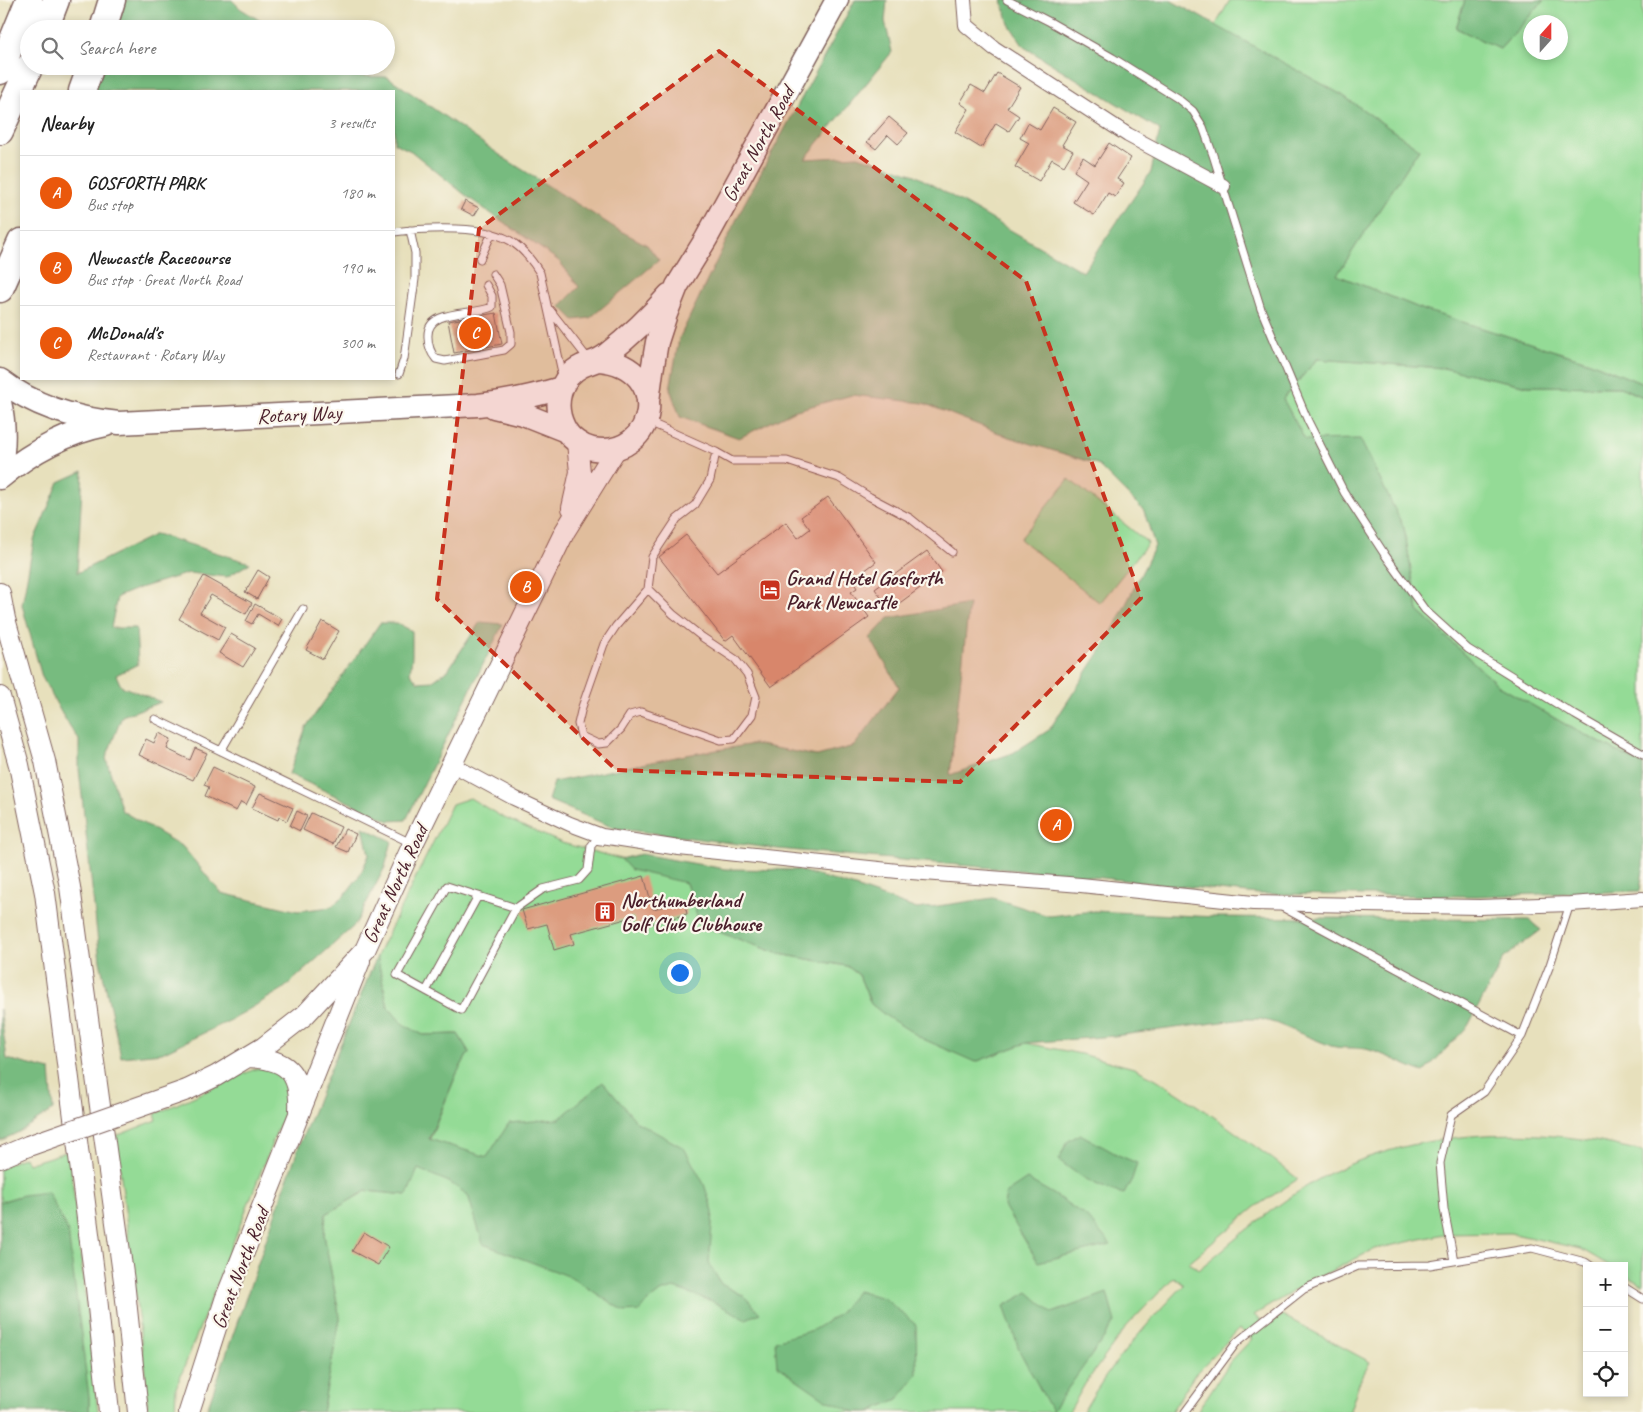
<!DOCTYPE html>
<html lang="en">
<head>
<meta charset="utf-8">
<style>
  :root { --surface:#fff; --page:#f6f6f6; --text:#222; --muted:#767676; --line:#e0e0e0; --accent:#ea580c }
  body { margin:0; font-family:Caveat,sans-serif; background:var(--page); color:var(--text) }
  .controls { position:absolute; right:15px; bottom:15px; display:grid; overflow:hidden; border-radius:0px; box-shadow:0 2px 8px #0003 }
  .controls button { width:45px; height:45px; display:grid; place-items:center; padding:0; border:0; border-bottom:1px solid var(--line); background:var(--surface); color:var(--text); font:25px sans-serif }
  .compass { position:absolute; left:1523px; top:15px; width:45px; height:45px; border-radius:50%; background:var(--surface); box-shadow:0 2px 8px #0003; rotate:21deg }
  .you { position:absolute; left:679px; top:972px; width:18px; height:18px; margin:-12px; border:4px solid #fff; border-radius:50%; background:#1a73e8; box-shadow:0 0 0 8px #1a73e833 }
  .badge { display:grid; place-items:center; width:32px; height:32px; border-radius:50%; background:var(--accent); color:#fff; font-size:16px; font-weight:700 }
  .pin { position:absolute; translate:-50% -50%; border:2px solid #fff; box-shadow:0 1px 5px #0006 }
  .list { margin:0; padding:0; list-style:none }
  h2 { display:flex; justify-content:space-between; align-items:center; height:65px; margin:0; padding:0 20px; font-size:21px }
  h2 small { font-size:16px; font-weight:400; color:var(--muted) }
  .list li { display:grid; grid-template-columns:32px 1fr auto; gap:15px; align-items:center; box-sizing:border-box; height:75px; padding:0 20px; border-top:1px solid var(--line) }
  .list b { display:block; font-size:19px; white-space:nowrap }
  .list p { margin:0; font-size:16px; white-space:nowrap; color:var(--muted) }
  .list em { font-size:16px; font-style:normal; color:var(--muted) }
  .icon { flex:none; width:28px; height:28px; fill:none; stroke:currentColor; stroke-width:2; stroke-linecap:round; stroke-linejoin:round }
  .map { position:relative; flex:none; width:1643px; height:1412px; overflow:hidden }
  .search { position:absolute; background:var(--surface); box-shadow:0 2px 8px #0003; left:20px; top:20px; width:375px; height:55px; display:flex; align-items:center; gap:12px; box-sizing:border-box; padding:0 18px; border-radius:28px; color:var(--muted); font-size:19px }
  .panel { position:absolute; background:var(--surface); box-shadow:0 2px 8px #0003; left:20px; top:90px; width:375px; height:290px; border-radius:0px }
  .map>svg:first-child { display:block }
</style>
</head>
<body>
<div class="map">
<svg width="1643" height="1412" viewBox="0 0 1643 1412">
  <rect width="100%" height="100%" fill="#fbf7ec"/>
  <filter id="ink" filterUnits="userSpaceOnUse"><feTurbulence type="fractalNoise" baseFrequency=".02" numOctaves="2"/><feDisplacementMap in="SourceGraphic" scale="10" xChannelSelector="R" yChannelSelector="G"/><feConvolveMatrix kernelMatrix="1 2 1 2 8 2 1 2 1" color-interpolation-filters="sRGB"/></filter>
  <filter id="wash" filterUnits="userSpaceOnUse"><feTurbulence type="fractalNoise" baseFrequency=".0096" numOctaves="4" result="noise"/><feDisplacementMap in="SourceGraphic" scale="20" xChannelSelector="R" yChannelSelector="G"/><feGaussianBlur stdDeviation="1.12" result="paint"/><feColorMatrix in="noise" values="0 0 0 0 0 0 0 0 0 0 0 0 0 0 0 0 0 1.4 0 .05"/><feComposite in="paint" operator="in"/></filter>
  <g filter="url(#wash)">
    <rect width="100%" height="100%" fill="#e7e0bc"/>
    <path fill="#94db96" stroke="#6f7d60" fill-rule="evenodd" d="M 1230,0 L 1465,0 L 1456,28 L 1500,49 L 1544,0 L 1643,0 L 1643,384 L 1590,362 L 1424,310 L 1337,275 L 1419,149 L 1342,95 L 1215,26 ZM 1530,22 L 1560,22 L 1560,52 L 1530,52 Z
      M 1317,359 L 1443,368 L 1528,386 L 1620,387 L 1643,397 L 1643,765 L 1570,727 L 1499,686 L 1418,611 L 1404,528 L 1305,440 L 1283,399 Z
      M 1069,479 L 1148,543 L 1100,603 L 1020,539 Z
      M 470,798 L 502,817 L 562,843 L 621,859 L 672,868 L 686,883 L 700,925 L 779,954 L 847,966 L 859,975 L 871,1004 L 975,1062 L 1026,1043 L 1081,1054 L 1134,1068 L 1156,1079 L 1207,1112 L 1274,1160 L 1298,1179 L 1255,1207 L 1189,1262 L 1198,1270 C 1237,1238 1275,1204 1319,1179 C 1412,1128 1542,1123 1643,1152 L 1643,1285 L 1624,1274 L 1624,1266 L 1610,1266 L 1581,1249 L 1510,1233 L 1444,1234 L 1375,1249 L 1307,1283 L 1254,1315 L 1267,1326 L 1282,1315 L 1370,1362 L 1359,1383 L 1350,1410 L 1352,1412 L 1197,1412 L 1230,1362 L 1252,1339 L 1239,1329 L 1195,1374 L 1171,1412 L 1083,1412 C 1110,1364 1146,1325 1184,1285 L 1174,1277 L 1127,1326 L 1085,1384 L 1069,1412 L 322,1412 L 340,1319 L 324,1235 L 326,1214 L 366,1191 L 407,1195 L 457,1073 L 469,1052 L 458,1034 L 423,1035 L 403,1025 L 388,1007 L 377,956 L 452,804 Z
      M 268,1068 L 282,1074 L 293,1090 L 176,1388 L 175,1412 L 148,1412 L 146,1381 L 116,1136 L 157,1120 L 155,1114 L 255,1069 Z
      M 69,1151 L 98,1412 L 89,1412 L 89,1397 L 23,1195 L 0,1202 L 0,1167 L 25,1157 L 28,1164 Z"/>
    <path fill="#77bb7f" stroke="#606d55" d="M 126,0 L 232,0 L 241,9 L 274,29 L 115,29 Z
      M 855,0 L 887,0 L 885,21 L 892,52 L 805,159 L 858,156 L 915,175 L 1083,272 L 1151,172 L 1160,130 L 1024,47 L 1009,24 L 1002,0 L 1170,0 L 1342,95 L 1419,149 L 1337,275 L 1424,310 L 1590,362 L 1643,384 L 1643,397 L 1620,387 L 1528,386 L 1443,368 L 1317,359 L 1283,399 L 1305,440 L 1360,439 L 1404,528 L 1418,611 L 1499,686 L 1570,727 L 1643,765 L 1643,869 L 1640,891 L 1476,896 L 1258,894 L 1083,876 L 778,849 L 614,828 L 548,800 L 554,782 L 686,755 L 754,744 L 817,756 L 854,746 L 899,687 L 870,638 L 889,618 L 969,604 L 950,775 L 1013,753 L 1049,730 L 1109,638 L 1155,546 L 1144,511 L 1097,464 L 1009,437 L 923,403 L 852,395 L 793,411 L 739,438 L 680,417 L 670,389 L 679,339 L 744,204 Z
      M 1465,0 L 1544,0 L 1500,49 L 1456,28 Z
      M 101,66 L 336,66 L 352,76 L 388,77 L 507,160 L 617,229 L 647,245 L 659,260 L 590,318 L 574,320 L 560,306 L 579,287 L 559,261 L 469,198 L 411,151 L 394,143 L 394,91 L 92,91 Z
      M 83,471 L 77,573 L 156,534 L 250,563 L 227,577 L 189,573 L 139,588 L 117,597 L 111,628 L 136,628 L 138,664 L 116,675 L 121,686 L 161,702 L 122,716 L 106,758 L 122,811 L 183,847 L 221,893 L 298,911 L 331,907 L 344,896 L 360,875 L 369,855 L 363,827 L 392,841 L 385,867 L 355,925 L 283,989 L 231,1020 L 162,1053 L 121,1057 L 100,961 L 79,769 L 79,740 L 62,714 L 42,677 L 22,605 L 34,540 L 59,482 Z
      M 480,622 L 503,624 L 406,820 L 389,821 L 289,774 L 306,727 L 380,623 L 397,623 L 412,631 L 412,656 L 410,673 L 418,682 L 433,681 L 448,670 Z
      M 641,854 L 725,869 L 798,870 L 855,887 L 917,909 L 993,898 L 1049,916 L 1094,911 L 1215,917 L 1529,920 L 1541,930 L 1504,958 L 1468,1026 L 1424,1072 C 1405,1066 1386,1054 1366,1049 C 1354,1047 1343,1049 1331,1046 L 1275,1023 L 1260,1019 L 1244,1019 L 1114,1036 L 1026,1043 L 975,1062 L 923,1039 L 886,1016 L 871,1004 L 859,975 L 847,966 L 779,954 L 700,925 L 686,883 L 631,870 L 621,859 Z
      M 377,956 L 388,1007 L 403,1024 L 423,1035 L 458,1034 L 469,1052 L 457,1073 L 429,1139 L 487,1157 L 509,1123 L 559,1119 L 603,1082 L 637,1122 L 684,1148 L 704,1184 L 713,1212 L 709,1263 L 721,1284 L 744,1296 L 760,1313 L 746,1319 L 712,1301 L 674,1288 L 660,1292 L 645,1304 L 639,1311 L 625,1312 L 571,1277 L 483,1244 L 468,1195 L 449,1182 L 418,1169 L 407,1195 L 366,1191 L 326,1214 L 324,1235 L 340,1319 L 322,1412 L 206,1412 L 300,1143 Z
      M 0,1009 L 7,1059 L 50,1070 L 53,1110 L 19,1132 L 0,1141 Z
      M 1080,1134 L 1118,1155 L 1137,1163 L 1132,1179 L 1124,1194 C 1099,1188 1078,1176 1059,1160 L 1067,1142 Z
      M 1027,1179 L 1055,1195 L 1087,1217 L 1111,1245 L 1038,1262 L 1004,1206 L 1006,1193 Z
      M 48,1192 L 68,1232 L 89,1397 L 89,1412 L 0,1412 L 0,1202 L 23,1195 Z
      M 857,1291 L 884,1298 L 916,1325 L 917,1374 L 898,1399 L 869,1412 L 855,1412 L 825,1399 L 777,1366 L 775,1341 L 813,1330 L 838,1315 Z
      M 1028,1292 L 1052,1313 L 1107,1293 L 1115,1322 L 1052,1411 L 1020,1352 L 1004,1306 Z"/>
    <g id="blocks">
      <path fill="#dc9c7f" d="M 997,73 L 1020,87 L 1007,108 L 1019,116 L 1009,131 L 996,123 L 981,148 L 955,132 L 969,109 L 960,103 L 971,85 L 985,93 Z
        M 1053,108 L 1076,122 L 1062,145 L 1073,151 L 1064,166 L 1052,159 L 1039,181 L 1015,167 L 1029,143 L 1020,138 L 1028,123 L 1040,130 Z
        M 889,117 L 908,133 L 898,144 L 888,135 L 876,149 L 867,142 Z
        M 1109,143 L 1131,158 L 1117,179 L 1124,183 L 1115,197 L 1108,193 L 1094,215 L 1073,202 L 1087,180 L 1074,171 L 1083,157 L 1095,165 Z
        M 465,201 L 479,208 L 474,216 L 461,209 Z
        M 496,313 L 502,344 L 454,353 L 448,321 Z
        M 828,497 L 876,562 L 852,580 L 857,588 L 851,592 L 869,617 L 771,687 L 733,635 L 725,641 L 659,557 L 686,535 L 717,573 L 786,522 L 798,538 L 810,529 L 801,517 Z
        M 927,551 L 942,572 L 890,610 L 875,589 Z
        M 258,570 L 269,577 L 257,599 L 245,592 Z
        M 204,576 L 252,603 L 246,614 L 211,595 L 200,613 L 225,627 L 218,640 L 179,619 Z
        M 255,604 L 282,619 L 278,626 L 258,614 L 252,624 L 246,621 Z
        M 322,621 L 339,631 L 323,659 L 306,650 Z
        M 231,634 L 255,648 L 243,667 L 219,653 Z
        M 159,733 L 171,739 L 167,749 L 190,760 L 195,748 L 207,753 L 193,780 L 139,755 L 146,739 L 154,743 Z
        M 213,767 L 255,787 L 246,805 L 241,802 L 236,811 L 205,796 L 209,787 L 204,785 Z
        M 260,793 L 293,808 L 287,821 L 279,817 L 278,820 L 252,808 Z
        M 297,811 L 307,816 L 300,831 L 290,826 Z
        M 311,813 L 341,827 L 333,844 L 303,830 Z
        M 345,829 L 356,834 L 348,852 L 336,847 Z
        M 644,876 L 653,909 L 684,901 L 687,914 L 636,928 L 633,917 L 571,934 L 574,944 L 554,950 L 547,924 L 528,929 L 522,910 Z
        M 364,1232 L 389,1247 L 378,1265 L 352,1251 Z"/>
    </g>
  </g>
  <g filter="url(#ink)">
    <use href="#blocks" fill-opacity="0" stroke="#81635e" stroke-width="1"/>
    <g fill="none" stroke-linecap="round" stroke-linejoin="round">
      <g stroke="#81635e" stroke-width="9">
        <path id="lane" d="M 1007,0 L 1050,22 L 1113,58 L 1177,98 L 1193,111 L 1203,127 L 1213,155 L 1261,309 L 1308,421 L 1344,492 L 1385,555 L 1425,610 L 1468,649 L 1575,715 L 1643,754
          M 394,232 C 425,228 490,224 515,244 C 526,252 533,262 540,273 L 563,377
          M 480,259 L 492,233
          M 486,285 L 492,296 L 492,307 C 473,316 426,308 428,337 C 428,346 430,352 436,359 L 445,361 L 504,350 L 511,344 L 511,332 L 500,285 L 493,274
          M 550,310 L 589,360
          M 399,374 L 404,359 L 415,279 L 415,253 L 410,230
          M 649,422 L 716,452 L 732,461 L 787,461 L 839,478 L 870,497 L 910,518 L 952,552
          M 648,589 L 616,626 L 604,644 L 582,707 L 578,724 L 581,736 L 598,744 L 607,743 L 621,729 L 630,715 L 641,712 L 721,740 L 734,739 L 752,715 L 756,697 L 747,674 L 735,659 L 702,637 L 673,614 L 648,589 L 652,557 L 677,519 L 695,505 L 710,480 L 716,452
          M 155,719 L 411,843
          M 221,751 L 303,609
          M 1280,906 L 1522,1036
          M 516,908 L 447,886 L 397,975 L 461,1010 L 516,908 L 543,889 L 579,880 L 588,870 L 591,846 L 595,841 L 601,842 L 601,839
          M 426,991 L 478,896
          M 1454,1261 L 1444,1209 L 1440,1163 L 1451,1115 L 1484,1092 L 1522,1036 L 1550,965 L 1570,904
          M 1624,1287 L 1643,1299
          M 1185,1412 L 1237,1342 L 1304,1289 L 1358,1266 L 1430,1265 L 1532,1248 L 1585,1262 L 1591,1266"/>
      </g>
      <g stroke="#81635e" stroke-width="16">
        <path id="street" d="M 964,0 L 966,25 L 994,48 L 1128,135 L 1223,186
          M 453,765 L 514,798 L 570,824 L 602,836 L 679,848 L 898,871 L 1081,885 L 1253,903 L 1479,907 L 1570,904 L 1643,899"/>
      </g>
      <g stroke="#81635e" stroke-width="22">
        <path id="secondary" d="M 572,508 L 580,472 L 577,442
          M 0,593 L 5,619 L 45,761 L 70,887 L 124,1281 L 138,1412
          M 0,697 L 19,765 L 45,893 L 96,1288 L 109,1412
          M 248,1057 C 286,1059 301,1071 299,1111
          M 187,1090 L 216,1076 L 264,1047 L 305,1015 L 365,950 L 413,844 L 565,531 L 616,449
          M 0,1158 L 28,1146
          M 189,1412 L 225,1300 L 360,961"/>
      </g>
      <g stroke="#81635e" stroke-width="25">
        <path id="primary" d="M 600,360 C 673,367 657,460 593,449 C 582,447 569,438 564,427 C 553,406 559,377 582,366 C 591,362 599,361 606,355 C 629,337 650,317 669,295
          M 0,380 C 35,407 75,419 119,423 L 478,405 C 507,402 534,396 561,388
          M 648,401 L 652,371 L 657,342 L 666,314 L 677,286 L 706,239 L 837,0
          M 0,402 C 5,424 5,447 0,470
          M 494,407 L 523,414 L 566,431
          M 0,478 C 31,452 66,433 106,425"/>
      </g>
      <g stroke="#81635e" stroke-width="29">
        <path id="highway" d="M 45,29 L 56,0
          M 103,29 L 112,0
          M 0,71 L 29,0
          M 82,91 L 91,66
          M 0,131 L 30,66
          M 0,289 L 21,242"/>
      </g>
      <use href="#lane" stroke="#fff" stroke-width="7"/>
      <use href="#street" stroke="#fff" stroke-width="14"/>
      <use href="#secondary" stroke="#fff" stroke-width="20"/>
      <use href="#primary" stroke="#fff" stroke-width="22"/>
      <use href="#highway" stroke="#fff" stroke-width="26"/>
      <g stroke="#81635e" stroke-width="22" stroke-linecap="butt">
        <path id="secondary-bridge" d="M 28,1146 L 187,1090"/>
      </g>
      <use href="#secondary-bridge" stroke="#fff" stroke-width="20"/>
    </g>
  </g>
  <path fill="#c8321e" fill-opacity="0.2" stroke="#c8321e" stroke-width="4" stroke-dasharray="10 6" stroke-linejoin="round" d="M 719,51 L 1026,281 L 1141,598 L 960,782 L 616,770 L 437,599 L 479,229 Z"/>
  <defs>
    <g id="hotel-square" transform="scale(1.125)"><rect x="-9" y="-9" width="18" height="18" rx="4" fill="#c8321e" stroke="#fbf7ec"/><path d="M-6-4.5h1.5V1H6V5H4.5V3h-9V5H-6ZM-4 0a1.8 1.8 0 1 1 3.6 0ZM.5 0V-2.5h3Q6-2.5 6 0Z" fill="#fff"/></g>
    <g id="building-square" transform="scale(1.125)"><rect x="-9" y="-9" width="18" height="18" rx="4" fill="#c8321e" stroke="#fbf7ec"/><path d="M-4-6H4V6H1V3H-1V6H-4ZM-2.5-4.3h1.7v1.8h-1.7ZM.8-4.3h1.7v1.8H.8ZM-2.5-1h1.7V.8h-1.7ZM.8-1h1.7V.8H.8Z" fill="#fff"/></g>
  </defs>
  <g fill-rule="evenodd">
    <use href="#hotel-square" x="770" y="590"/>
    <use href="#building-square" x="605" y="912"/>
  </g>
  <g text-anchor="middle" stroke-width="4.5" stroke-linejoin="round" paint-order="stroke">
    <g font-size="21" fill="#4a1f2b" stroke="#fbf7ec">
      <text transform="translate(758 144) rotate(-61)" y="7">Great North Road</text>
      <text transform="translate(299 414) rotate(-3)" y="7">Rotary Way</text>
      <text transform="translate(395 884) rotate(-65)" y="7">Great North Road</text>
      <text transform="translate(240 1268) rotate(-69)" y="7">Great North Road</text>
    </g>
    <g font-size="21" font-weight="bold" fill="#4a1f2b" stroke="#fbf7ec" text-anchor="start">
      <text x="786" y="585">Grand Hotel Gosforth<tspan x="786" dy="24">Park Newcastle</tspan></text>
      <text x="621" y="907">Northumberland<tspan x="621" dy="24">Golf Club Clubhouse</tspan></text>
    </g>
  </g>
</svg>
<div class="controls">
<button>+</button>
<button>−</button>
<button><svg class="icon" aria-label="locate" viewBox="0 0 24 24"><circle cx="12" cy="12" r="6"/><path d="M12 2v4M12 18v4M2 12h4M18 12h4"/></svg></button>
</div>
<svg class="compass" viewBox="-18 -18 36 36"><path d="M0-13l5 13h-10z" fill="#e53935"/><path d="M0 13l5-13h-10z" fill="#767676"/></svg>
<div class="you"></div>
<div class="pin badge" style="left:1056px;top:825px">A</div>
<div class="pin badge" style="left:526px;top:587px">B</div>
<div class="pin badge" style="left:475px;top:333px">C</div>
<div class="search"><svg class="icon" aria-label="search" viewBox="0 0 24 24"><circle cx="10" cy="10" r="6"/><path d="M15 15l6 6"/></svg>Search here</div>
<section class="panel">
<h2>Nearby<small>3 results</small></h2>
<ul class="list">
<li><span class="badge">A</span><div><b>GOSFORTH PARK</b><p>Bus stop</p></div><em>180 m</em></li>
<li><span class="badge">B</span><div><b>Newcastle Racecourse</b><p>Bus stop · Great North Road</p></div><em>190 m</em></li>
<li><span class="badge">C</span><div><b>McDonald's</b><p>Restaurant · Rotary Way</p></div><em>300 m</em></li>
</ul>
</section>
</div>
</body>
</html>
